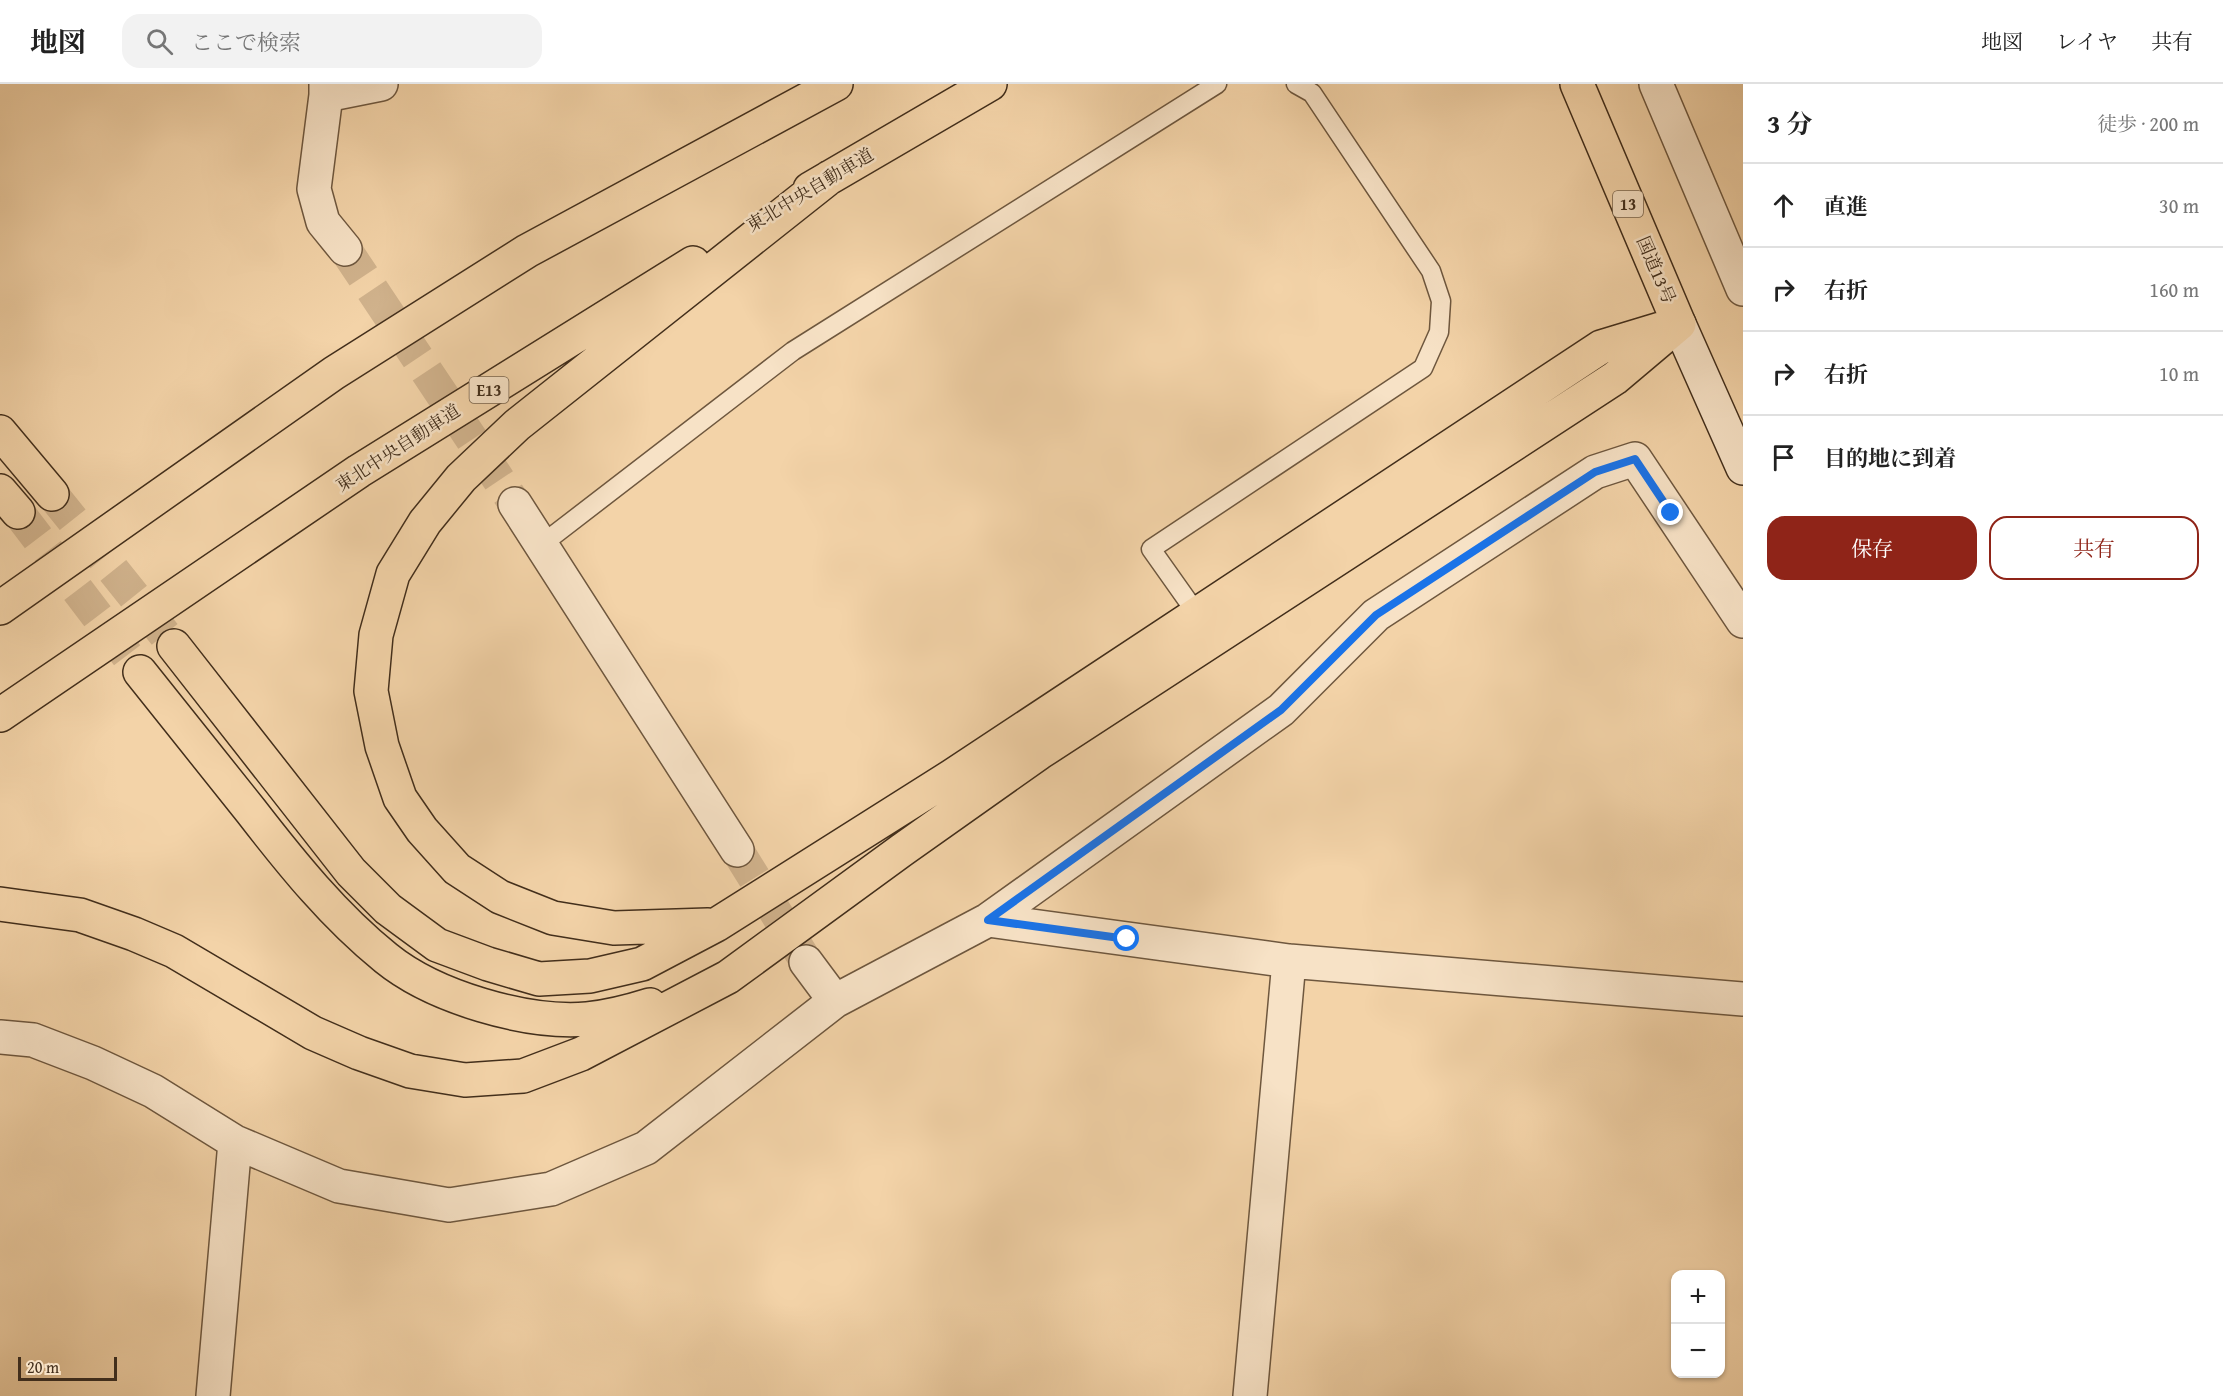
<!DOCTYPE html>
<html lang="ja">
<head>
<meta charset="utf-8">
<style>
  :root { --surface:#fff; --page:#f2f2f2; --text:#222; --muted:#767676; --line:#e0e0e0; --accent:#8f2418 }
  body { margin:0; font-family:"Gentium Book Plus","Noto Serif JP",serif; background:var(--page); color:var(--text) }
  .controls { position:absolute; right:18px; bottom:18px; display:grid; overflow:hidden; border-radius:12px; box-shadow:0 2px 4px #0004 }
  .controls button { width:54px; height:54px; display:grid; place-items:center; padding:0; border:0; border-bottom:2px solid var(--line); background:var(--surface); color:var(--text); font:30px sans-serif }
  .scale { position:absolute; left:18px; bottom:15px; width:99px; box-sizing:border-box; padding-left:6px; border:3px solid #422e1b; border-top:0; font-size:16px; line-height:21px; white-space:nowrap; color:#422e1b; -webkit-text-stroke:4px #f7e2c6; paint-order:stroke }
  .stop { position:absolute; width:18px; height:18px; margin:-14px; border:4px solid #1a73e8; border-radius:50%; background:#fff }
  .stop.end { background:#1a73e8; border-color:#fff; box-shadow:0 2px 6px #0008 }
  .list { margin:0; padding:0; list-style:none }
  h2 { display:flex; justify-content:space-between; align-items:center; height:78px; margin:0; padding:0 24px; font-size:26px }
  h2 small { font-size:20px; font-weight:400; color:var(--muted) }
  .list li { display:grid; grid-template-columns:39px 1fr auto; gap:18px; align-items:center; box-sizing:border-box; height:84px; padding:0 24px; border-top:2px solid var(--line) }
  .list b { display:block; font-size:22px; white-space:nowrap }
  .list em { font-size:20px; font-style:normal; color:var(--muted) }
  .actions { display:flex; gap:12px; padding:18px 24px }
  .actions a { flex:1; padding:14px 0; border:2px solid var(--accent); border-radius:18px; text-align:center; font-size:21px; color:var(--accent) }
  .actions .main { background:var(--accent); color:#fff }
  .icon { flex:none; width:33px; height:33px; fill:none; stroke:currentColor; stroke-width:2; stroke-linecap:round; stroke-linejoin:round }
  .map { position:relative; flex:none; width:1743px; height:1312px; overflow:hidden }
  header { display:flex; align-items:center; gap:36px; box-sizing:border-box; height:84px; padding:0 30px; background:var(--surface); border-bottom:2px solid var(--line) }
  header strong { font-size:28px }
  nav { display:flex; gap:33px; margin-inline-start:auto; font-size:21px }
  .search { width:420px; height:54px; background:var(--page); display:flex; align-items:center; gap:15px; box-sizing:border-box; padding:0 21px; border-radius:18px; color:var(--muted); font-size:22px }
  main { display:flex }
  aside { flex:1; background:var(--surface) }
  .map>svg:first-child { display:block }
</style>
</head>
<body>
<header>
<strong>地図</strong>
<div class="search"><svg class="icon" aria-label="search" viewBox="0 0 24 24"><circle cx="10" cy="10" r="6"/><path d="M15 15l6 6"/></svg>ここで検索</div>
<nav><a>地図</a><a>レイヤ</a><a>共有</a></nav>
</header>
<main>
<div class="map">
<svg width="1743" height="1312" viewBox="0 0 1743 1312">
  <rect width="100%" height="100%" fill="#f3d3a8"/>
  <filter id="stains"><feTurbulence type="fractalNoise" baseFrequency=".00333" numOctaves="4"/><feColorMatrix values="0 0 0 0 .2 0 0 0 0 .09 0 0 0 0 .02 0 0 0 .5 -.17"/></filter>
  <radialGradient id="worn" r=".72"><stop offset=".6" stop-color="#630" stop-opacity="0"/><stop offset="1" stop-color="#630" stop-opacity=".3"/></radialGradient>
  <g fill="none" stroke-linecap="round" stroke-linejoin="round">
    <path stroke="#d0b28c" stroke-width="33" stroke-dasharray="33 16" stroke-linecap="butt" d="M 345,165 L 515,420
      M 737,766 L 804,874"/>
    <path stroke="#d0b28c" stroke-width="33" stroke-dasharray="33 16" stroke-linecap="butt" d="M 52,410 L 174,562
      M 18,428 L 140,588"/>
    <g stroke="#6e573e" stroke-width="21">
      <path id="lane" d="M 541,461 L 793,267 L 1217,0
        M 1197,530 L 1151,465 L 1423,284 L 1439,248 L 1441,217 L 1431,187 L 1312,9 L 1296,0"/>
    </g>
    <g stroke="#6e573e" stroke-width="36">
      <path id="street" d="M 326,0 L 326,11 L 314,105 L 323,138 L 345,165
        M 1656,0 L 1743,205
        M 326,11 L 381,0
        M 515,420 L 737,766
        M 988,836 L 1289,877 L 1743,915
        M 806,878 L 835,917
        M 0,953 L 33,956 L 93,979 L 153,1007 L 235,1058 L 339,1102 L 449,1121 L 551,1105 L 646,1064 L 835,917 L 988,836 L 1281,626 L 1376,531 L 1595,388 L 1635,375 L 1743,537
        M 213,1312 L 235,1058
        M 1250,1312 L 1289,877"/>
    </g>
    <g stroke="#422e1b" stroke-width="36">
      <path id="secondary" d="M 1679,240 L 1743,384"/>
    </g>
    <g stroke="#422e1b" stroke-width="36">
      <path id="highway" d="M 1577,0 L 1679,240
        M 810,105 L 990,0
        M 0,348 L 52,410
        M 0,407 L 18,428
        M 0,524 L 334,289 L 527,167 L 836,0
        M 174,562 L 351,788 L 388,825 L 437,861 L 488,880 L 539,895 L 590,892 L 642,880 L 716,841 L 952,692 L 1601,263 L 1667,243
        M 140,588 C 177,634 214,681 251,727 C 292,780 334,832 386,874 C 434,913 526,940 587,935 C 607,933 631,927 650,921
        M 0,631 L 359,387 L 693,179
        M 0,820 L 80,831 L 134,850 L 174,867 L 313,949 L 359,969 L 410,987 L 465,996 L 523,992 L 581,970 L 728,893 L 902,766 L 1039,669 L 1615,294 L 1679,240
        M 708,841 L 614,844 L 553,834 L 500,813 L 457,785 L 422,746 L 400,714 L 382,662 L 371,607 L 376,551 L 393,490 L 425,438 L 461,394 L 517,341 L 830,93"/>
    </g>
    <use href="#lane" stroke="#f7e2c6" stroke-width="18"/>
    <use href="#street" stroke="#f7e2c6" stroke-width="33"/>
    <use href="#secondary" stroke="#f7e2c6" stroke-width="33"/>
    <use href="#highway" stroke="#f3d3a8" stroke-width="33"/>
  </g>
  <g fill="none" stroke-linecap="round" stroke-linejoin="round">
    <path stroke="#1a73e8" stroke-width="8" d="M 1127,855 L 988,836 L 1281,626 L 1376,531 L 1595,388 L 1635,375 L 1671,429"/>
  </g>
  <g text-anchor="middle" stroke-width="5" stroke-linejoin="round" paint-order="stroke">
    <g fill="#f7e2c6" stroke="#78644e" stroke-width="1.5">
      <rect x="1613" y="107" width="30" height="26" rx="4.5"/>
      <rect x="469.5" y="293" width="39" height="26" rx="4.5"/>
    </g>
    <g font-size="16" font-weight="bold" fill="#422e1b">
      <text x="1628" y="126">13</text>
      <text x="489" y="312">E13</text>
    </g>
    <g font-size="18" fill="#422e1b" stroke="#f7e2c6">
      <text transform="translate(810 106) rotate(-31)" y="6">東北中央自動車道</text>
      <text transform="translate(1656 186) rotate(67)" y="6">国道13号</text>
      <text transform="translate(398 364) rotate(-33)" y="6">東北中央自動車道</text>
    </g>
  </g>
  <rect width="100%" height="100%" filter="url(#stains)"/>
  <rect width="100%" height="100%" fill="url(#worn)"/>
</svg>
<div class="controls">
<button>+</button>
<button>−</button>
</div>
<div class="scale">20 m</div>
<div class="stop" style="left:1127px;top:855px"></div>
<div class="stop end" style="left:1671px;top:429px"></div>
</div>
<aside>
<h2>3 分<small>徒歩 · 200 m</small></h2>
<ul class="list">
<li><svg class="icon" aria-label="ahead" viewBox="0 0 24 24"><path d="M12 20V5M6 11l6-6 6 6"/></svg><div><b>直進</b></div><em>30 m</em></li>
<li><svg class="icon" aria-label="right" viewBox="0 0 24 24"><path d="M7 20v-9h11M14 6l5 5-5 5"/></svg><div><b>右折</b></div><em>160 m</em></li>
<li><svg class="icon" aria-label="right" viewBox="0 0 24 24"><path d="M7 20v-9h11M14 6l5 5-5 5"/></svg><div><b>右折</b></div><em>10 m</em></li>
<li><svg class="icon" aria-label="arrive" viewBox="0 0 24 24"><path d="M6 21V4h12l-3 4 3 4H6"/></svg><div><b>目的地に到着</b></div></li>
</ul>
<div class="actions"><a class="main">保存</a><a>共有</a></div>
</aside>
</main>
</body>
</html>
